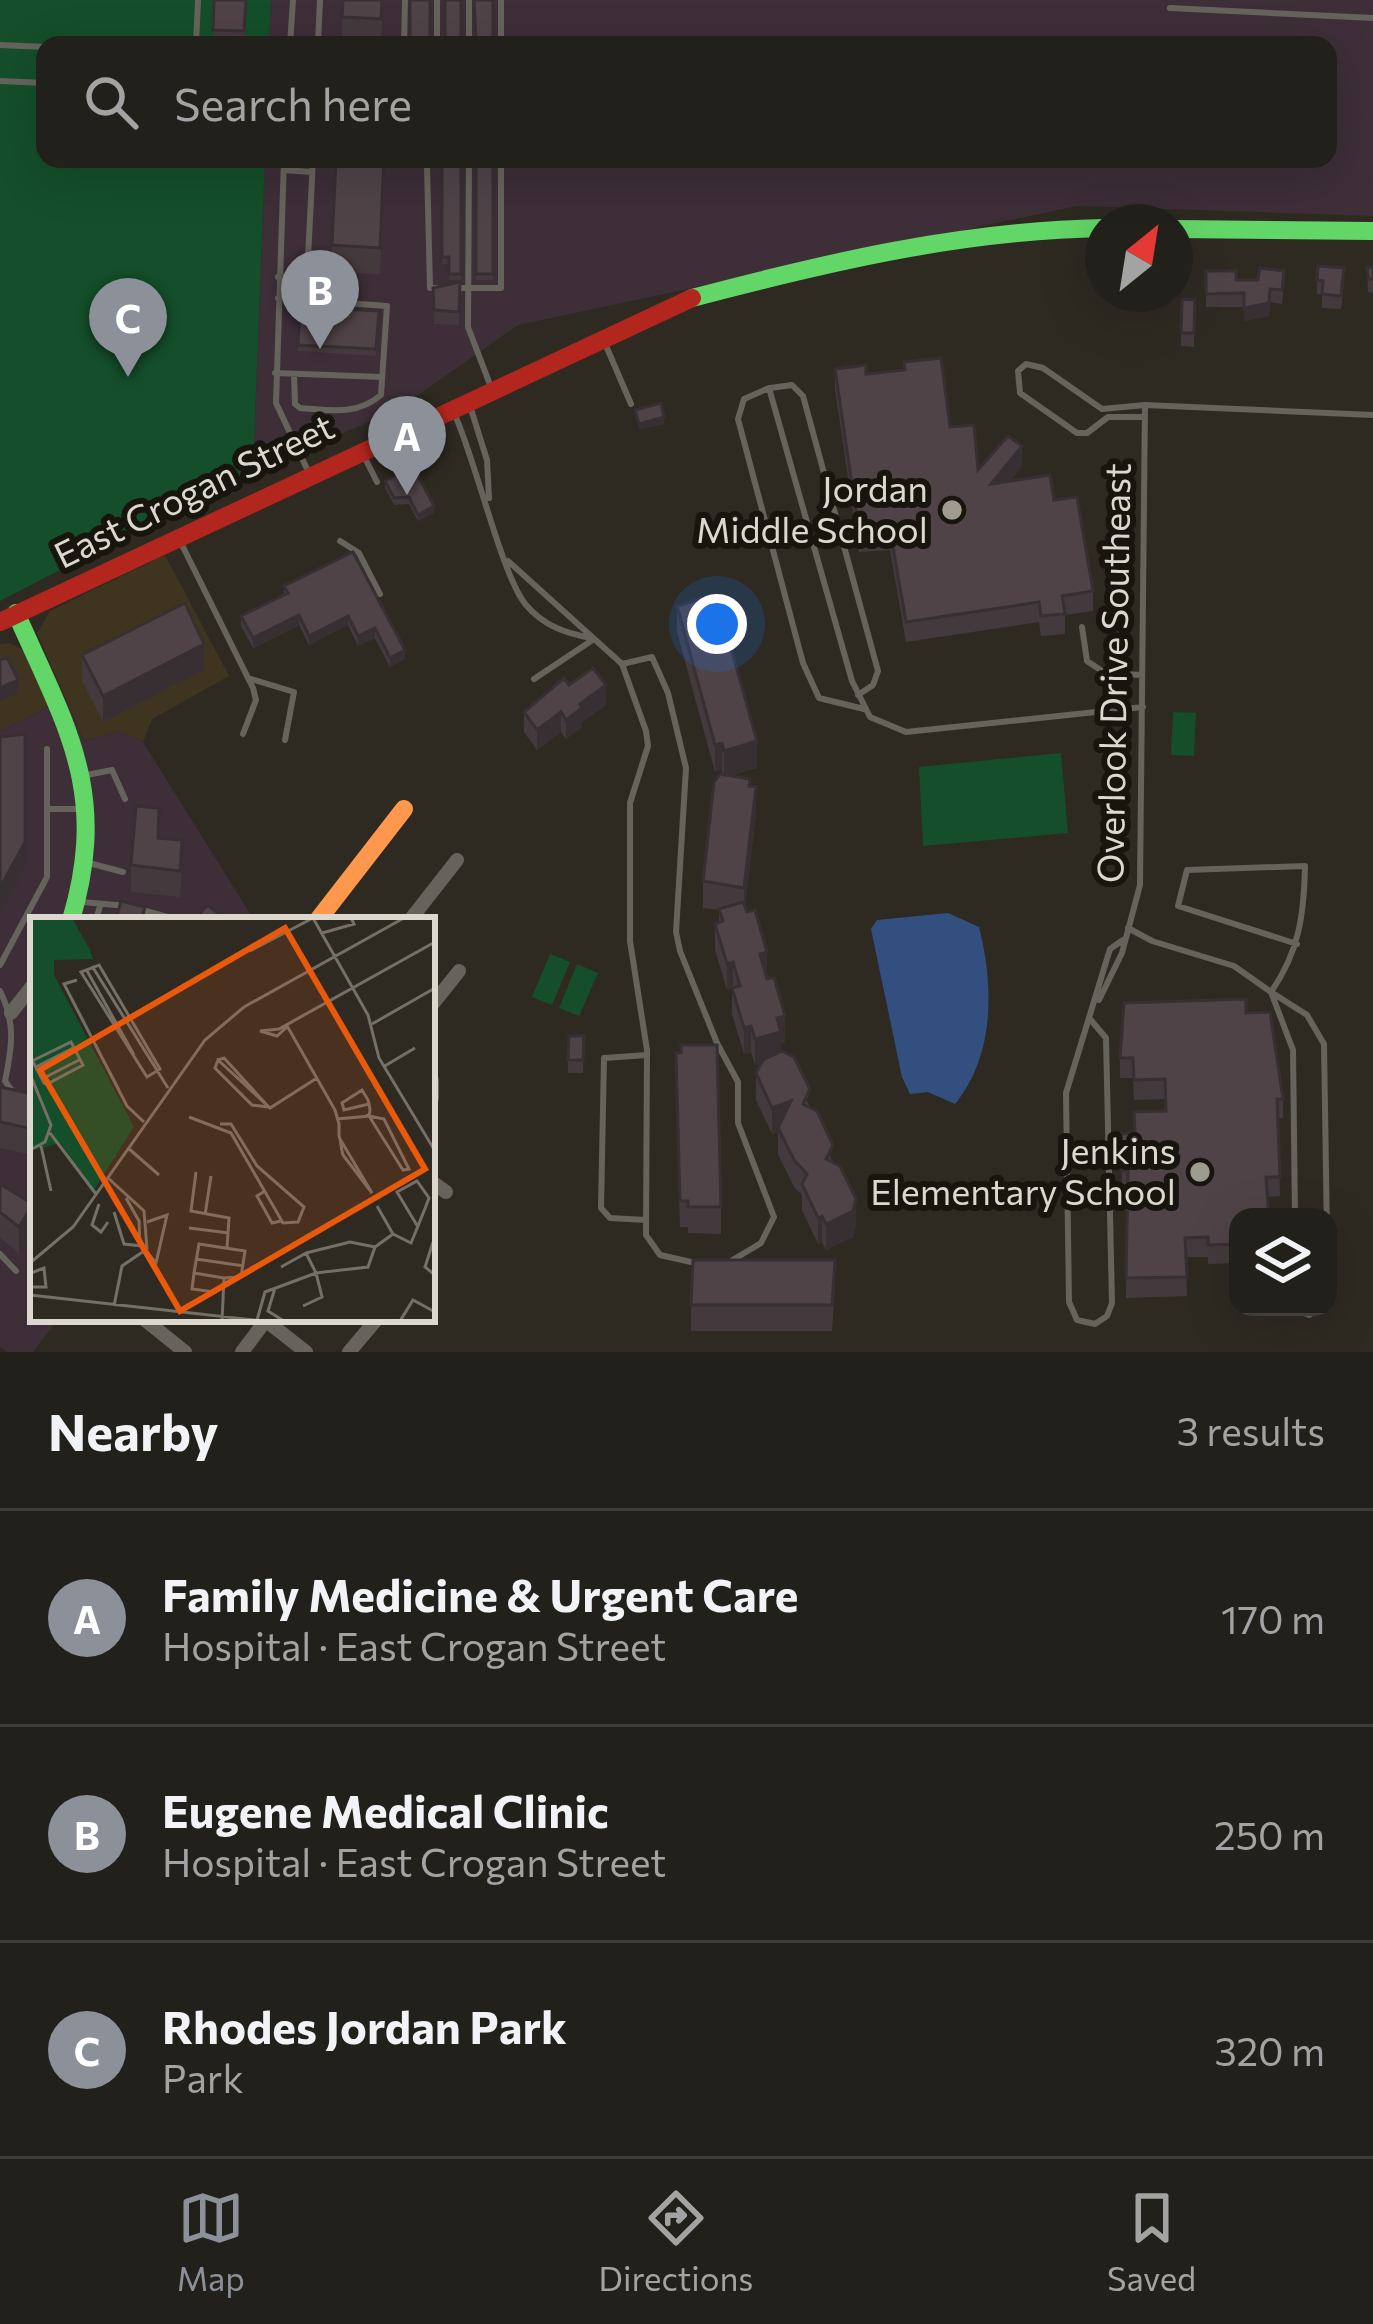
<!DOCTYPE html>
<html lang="en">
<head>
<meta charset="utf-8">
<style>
  :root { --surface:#22201a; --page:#2e2d27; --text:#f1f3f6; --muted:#a2a3a2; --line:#3f3e39; --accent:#8c9099 }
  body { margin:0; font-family:Commissioner,sans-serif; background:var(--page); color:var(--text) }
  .controls { position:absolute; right:36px; bottom:36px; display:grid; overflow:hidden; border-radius:24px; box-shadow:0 12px 48px #0002 }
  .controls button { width:108px; height:108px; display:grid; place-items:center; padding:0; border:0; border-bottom:3px solid var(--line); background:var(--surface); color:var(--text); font:60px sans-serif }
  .compass { position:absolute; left:1085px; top:204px; width:108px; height:108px; border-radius:50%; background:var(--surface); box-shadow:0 12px 48px #0002; rotate:30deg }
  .you { position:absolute; left:717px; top:624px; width:42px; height:42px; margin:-30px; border:9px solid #fff; border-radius:50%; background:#1a73e8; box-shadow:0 0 0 18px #1a73e833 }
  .badge { display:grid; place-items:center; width:78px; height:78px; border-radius:50%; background:var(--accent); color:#fff; font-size:39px; font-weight:700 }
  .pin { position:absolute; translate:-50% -99px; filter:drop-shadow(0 3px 6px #0008) }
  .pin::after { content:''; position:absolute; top:63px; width:42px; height:36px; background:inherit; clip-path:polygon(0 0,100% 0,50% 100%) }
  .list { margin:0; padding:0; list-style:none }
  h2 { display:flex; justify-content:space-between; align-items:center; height:156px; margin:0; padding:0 48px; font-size:51px }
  h2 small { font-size:39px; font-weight:400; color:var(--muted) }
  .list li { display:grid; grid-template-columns:78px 1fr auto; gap:36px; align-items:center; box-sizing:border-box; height:216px; padding:0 48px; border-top:3px solid var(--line) }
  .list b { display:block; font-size:45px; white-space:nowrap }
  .list p { margin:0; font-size:39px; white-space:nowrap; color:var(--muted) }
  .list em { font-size:39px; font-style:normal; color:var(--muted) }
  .icon { flex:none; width:66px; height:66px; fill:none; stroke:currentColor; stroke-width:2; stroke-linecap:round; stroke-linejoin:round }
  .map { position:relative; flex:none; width:1373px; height:1352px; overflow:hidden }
  .search { position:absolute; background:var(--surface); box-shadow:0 12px 48px #0002; left:36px; right:36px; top:36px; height:132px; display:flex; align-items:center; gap:30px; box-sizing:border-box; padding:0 42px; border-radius:24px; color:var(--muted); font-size:45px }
  .sheet { height:804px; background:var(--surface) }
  nav { display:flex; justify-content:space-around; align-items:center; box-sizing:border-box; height:168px; border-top:3px solid var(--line); background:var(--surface); font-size:33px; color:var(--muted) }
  nav a { display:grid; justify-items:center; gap:6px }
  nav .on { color:var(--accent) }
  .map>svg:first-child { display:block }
</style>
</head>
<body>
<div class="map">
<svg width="1373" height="1352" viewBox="0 0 1373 1352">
  <rect width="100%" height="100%" fill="#2e2a22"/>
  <path fill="#3e341f" d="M 165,555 L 229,676 L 152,719 L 143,742 L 120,731 L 84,741 L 37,633 L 50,611 Z
    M 10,643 L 23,650 L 52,705 L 0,731 L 0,644 Z"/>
  <path fill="#3d2e38" d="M 271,0 L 1373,0 L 1373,216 L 1077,206 L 518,325 L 394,412 L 253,470 L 265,159 L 1328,159 L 1328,45 L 269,45 Z
    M 65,699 L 84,741 L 120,731 L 143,742 L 254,920 L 33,920 L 33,1319 L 58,1319 L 33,1352 L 8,1352 L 0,1347 L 0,731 Z"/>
  <path fill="#144e2a" d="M 0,0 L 271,0 L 269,45 L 45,45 L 45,159 L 265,159 L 253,470 L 0,601 Z
    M 1173,712 L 1196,713 L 1194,756 L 1171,755 Z
    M 1061,753 L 1068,833 L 923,846 L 919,767 Z
    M 550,954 L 570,962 L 552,1005 L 532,997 Z
    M 577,964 L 598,973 L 579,1016 L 559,1008 Z"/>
  <path fill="#334f7f" d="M 948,913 L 979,927 C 994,986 995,1055 955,1104 L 928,1092 L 910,1094 L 902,1077 L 871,929 L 877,920 Z"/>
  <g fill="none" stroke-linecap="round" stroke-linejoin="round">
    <path stroke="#66635c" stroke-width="6" d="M 437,0 L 437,45
      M 469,0 L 469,45
      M 501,0 L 501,45
      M 1170,8 L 1373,18
      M 290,40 L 318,42 L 320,0
      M 0,45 L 45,47
      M 196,45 L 198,0
      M 290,45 L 293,0
      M 404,45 L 405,0
      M 0,81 L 45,83
      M 284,159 L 276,403 L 307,469
      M 422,159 L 427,166 L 430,288 L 441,288
      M 469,159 L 468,327 L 489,382
      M 284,170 L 312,172
      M 278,277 L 307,278 L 313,159
      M 454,288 L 501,288 L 501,159
      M 278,298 L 387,306 L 381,395 C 356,416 331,410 300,408 L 295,404 L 294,374
      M 604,341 L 631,404
      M 275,373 L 382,377
      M 770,388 L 792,385 L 803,396 L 878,671 L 873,685 L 858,695
      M 470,406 L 487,460 L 489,498
      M 454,413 C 475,457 502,577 526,605 C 544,626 565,633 591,638
      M 1145,417 L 1108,417 L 1087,433 L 1077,433 L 1020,393 L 1018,371 L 1026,364 L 1043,368 L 1102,409 L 1145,405 L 1373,415
      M 364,456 L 377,482
      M 340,541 L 359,553 L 380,594
      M 181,543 L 253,688 L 256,700 L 243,734
      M 508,561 L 622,664 L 646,731 L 648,746 L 630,803 L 630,941 L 647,1050 L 646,1235 L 660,1255 L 700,1264
      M 1082,627 L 1087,661 L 1105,673 L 1142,675
      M 622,664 L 652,657 L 668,693 L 686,768 L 676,932 L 680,951 L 717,1043 L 738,1082 L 738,1123 L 774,1217 L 761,1243 L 731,1261
      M 248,678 L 294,692 L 285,740
      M 534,679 L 594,639
      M 864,709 L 819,698 L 803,663 L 738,419 L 744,399 L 769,388 L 852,681 L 870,717 L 906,732 L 1143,707
      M 87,775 L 112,770 L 125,799
      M 49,809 L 86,809
      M 89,863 L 123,872
      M 82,902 L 127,906
      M 139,909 L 178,920
      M 96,920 L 100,906
      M 1128,928 L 1152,941 L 1234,966 L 1271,992 C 1299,952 1304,915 1305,866 L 1187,870 L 1178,906 L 1297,944
      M 0,965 L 47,877 L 47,749
      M 0,991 C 16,1023 12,1047 5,1081 L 12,1091
      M 1271,992 L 1307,1015 L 1324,1044 L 1328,1297
      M 1271,992 L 1293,1050 L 1295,1217
      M 1099,1000 L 1122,953 L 1140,885 L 1145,405
      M 1090,1019 L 1106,1038 L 1112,1303 L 1107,1316 L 1095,1324 L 1077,1320 L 1069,1302 L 1066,1093 L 1110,949 L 1123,940
      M 646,1220 L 610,1218 L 601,1208 L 604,1058 L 647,1055
      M 0,1254 L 16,1271
      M 1286,1307 L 1309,1315 L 1320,1307"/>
    <path stroke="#66635c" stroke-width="14" d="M 410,920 L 457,860
      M 432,1005 L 459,971
      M 11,1013 L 33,985
      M 432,1080 L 432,1098
      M 432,1182 L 446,1192
      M 144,1319 L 185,1352
      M 264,1319 L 306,1352
      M 242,1352 L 266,1320
      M 349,1352 L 377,1319"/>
    <path stroke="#63d668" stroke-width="18" d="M 1175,229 L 1373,231
      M 692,298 C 829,262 960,231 1103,228
      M 16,613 C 67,728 109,792 71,920"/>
    <path stroke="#ff974d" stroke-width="18" d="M 318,920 L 404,809"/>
    <path stroke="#b3261e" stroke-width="18" d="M 0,622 L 692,298"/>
  </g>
  <path fill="#443a3e" d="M 214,0 L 247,0 L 245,45 L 213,45 Z
    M 343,0 L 383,0 L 381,44 L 342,42 Z
    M 385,159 L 380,274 L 332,272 L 332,245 Z
    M 442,159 L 461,159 L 461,280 L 449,280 L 449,264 L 442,264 Z
    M 476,159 L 493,159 L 493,280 L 476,280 Z
    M 1367,267 L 1373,267 L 1373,293 L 1368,292 Z
    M 1206,271 L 1236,280 L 1284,284 L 1282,304 L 1270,302 L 1269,316 L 1244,321 L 1244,307 L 1206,307 Z
    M 1317,280 L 1344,281 L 1341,309 L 1322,308 L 1322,294 L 1317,294 Z
    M 460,282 L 459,325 L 434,324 L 433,288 Z
    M 1195,300 L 1194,347 L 1181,346 L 1181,333 Z
    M 300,307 L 379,311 L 376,356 L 298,351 Z
    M 835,369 L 866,374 L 950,427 L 978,470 L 1022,466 L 1010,481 L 1054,500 L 1093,591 L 1093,611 L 1065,615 L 1065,634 L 1041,636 L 1039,622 L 906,642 L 890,550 L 859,552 L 835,389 Z
    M 385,481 L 434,513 L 418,521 L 409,504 L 394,505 L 385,488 Z
    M 353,552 L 405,659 L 390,667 L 375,638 L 358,646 L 348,625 L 309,645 L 299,625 L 253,648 L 241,626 L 241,616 L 284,595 L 284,586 Z
    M 677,606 L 757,768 L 729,776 L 750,786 L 756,813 L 745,906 L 785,1042 L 781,1043 L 781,1051 L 810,1107 L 833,1163 L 856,1226 L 853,1237 L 826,1250 L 822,1242 L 818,1244 L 802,1210 L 802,1195 L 794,1187 L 778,1154 L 778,1132 L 772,1134 L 756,1100 L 756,1073 L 761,1064 L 755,1065 L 751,1052 L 744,1054 L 732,1014 L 732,989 L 727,990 L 715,950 L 715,924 L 719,923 L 719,910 L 703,908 L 703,881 L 723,775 L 722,770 L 715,772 L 677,632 Z
    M 82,655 L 204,670 L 103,722 L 82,681 Z
    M 569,685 L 606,705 L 582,722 L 582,727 L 566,739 L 561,732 L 537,750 L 524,732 L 524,712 Z
    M 131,865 L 182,866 L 180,897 L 131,892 Z
    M 1246,1013 L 1283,1099 L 1283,1118 L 1278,1118 L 1280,1196 L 1267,1197 L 1238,1217 L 1238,1263 L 1208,1264 L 1208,1257 L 1186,1257 L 1187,1296 L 1126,1298 L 1127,1191 L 1122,1191 L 1121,1134 L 1134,1133 L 1165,1111 L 1165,1099 L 1134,1100 L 1133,1078 L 1120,1078 L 1120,1058 Z
    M 584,1036 L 583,1073 L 568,1073 L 568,1060 Z
    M 676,1079 L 721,1207 L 721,1234 L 688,1233 L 688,1227 L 680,1227 Z
    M 0,1087 L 33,1094 L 33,1155 L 0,1148 Z
    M 0,1184 L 33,1204 L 19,1253 L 0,1238 Z
    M 33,1263 L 33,1303 L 27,1299 L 27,1273 Z
    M 835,1286 L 832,1331 L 691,1331 L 691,1305 Z"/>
  <path fill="#372f32" d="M 1270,289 L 1269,316 L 1244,321 L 1244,308 Z
    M 664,417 L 664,424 L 639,430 L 639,424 Z
    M 1022,446 L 1022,466 L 991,503 L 991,484 Z
    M 434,506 L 434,513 L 418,521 L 418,515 Z
    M 299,615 L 299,625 L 253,648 L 253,638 Z
    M 348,616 L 348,625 L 309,645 L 309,636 Z
    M 375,628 L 375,638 L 358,646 L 358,636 Z
    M 204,644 L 204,670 L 103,722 L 103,696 Z
    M 405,650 L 405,659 L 390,667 L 390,658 Z
    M 18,680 L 18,693 L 0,701 L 0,688 Z
    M 606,685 L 606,705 L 582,722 L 582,727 L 566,739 L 566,720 L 580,704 Z
    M 561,712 L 561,732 L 537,750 L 537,730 Z
    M 757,741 L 757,768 L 724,777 L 724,751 Z
    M 722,743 L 722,770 L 715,772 L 715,745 Z
    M 756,787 L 756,813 L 744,914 L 744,888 Z
    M 25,842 L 25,868 L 0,914 L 0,888 Z
    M 767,952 L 767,978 L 760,954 Z
    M 733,962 L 733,988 L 727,990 L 727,964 Z
    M 785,1016 L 785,1042 L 781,1043 L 781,1058 L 755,1065 L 755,1039 L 777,1018 Z
    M 751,1026 L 751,1052 L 744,1054 L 744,1028 Z
    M 791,1101 L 778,1132 L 772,1134 L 772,1108 Z
    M 856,1199 L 856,1226 L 853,1237 L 826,1250 L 826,1224 Z
    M 33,1205 L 33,1231 L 19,1253 L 19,1227 Z
    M 822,1216 L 822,1242 L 818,1244 L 818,1218 Z"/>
  <path fill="#4f4348" stroke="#372f32" stroke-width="3" d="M 214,0 L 246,0 L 244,31 L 213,30 Z
    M 343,0 L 382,0 L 381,19 L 342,17 Z
    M 410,0 L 430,0 L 430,38 L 435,45 L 410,45 Z
    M 445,0 L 461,0 L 461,38 L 467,45 L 437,45 L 445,38 Z
    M 474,0 L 493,0 L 493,45 L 469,45 L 476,38 Z
    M 341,42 L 389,44 L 389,45 L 341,45 Z
    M 336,159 L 384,159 L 380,248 L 332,245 Z
    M 442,159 L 461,159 L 461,274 L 449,274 L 449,257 L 442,257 Z
    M 476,159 L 493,159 L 493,274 L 476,274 Z
    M 1318,266 L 1344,268 L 1341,296 L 1322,294 L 1323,281 L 1317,280 Z
    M 1367,267 L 1373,267 L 1373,279 L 1368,279 Z
    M 1260,268 L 1284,271 L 1282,290 L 1270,289 L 1269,303 L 1244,308 L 1244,293 L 1206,294 L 1206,271 L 1236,271 L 1236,280 L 1258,280 Z
    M 460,282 L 459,312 L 434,310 L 433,288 Z
    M 1182,299 L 1195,300 L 1194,333 L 1181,333 Z
    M 300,307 L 379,311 L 376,349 L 298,345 Z
    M 941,358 L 950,427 L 974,425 L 978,470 L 1008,436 L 1022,446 L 991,484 L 1050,475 L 1054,500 L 1077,497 L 1093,591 L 1062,596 L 1065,614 L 1041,616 L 1039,602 L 906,622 L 890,530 L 859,532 L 835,369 L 866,365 L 866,374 L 905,370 L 904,362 Z
    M 661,403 L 664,417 L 639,424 L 635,410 Z
    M 413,466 L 434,506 L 418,515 L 409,497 L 394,498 L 385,481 Z
    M 353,552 L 405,650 L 390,658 L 375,628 L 358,636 L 348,616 L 309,636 L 299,615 L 253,638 L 241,616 L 288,593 L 284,586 Z
    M 716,594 L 757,741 L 724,751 L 722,743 L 715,745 L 677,606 Z
    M 185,603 L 204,644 L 103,696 L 82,655 Z
    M 7,657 L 18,680 L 0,688 L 0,660 Z
    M 593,668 L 606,685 L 580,704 L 582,708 L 566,720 L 561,712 L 537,730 L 524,712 L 564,678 L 569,685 Z
    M 25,734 L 25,842 L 0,888 L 0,737 Z
    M 720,774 L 750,779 L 749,786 L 756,787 L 744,888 L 703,881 L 714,782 Z
    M 136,806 L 159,808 L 158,838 L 182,840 L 180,871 L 131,865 Z
    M 121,901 L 145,907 L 141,920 L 116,920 Z
    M 743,902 L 747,912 L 755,910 L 767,952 L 760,954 L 767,979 L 774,977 L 785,1016 L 777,1018 L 781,1032 L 755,1039 L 751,1026 L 744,1028 L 732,988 L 740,986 L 733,962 L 727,964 L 715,924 L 723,921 L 719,909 Z
    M 207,905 L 227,920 L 195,920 Z
    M 1246,999 L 1246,1013 L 1270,1012 L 1283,1099 L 1277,1099 L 1280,1177 L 1266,1177 L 1269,1217 L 1238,1217 L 1238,1244 L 1208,1245 L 1208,1237 L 1185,1238 L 1187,1277 L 1126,1278 L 1128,1171 L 1122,1171 L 1121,1134 L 1135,1133 L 1134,1112 L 1166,1111 L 1165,1079 L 1134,1080 L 1133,1058 L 1120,1058 L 1124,1003 Z
    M 569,1036 L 584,1036 L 583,1060 L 568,1060 Z
    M 681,1045 L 717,1045 L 721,1207 L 688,1207 L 688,1201 L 680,1201 L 676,1053 L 681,1053 Z
    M 782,1051 L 794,1057 L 810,1089 L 803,1104 L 817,1111 L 833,1145 L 826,1159 L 840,1166 L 856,1199 L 853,1211 L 826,1224 L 822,1216 L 818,1218 L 802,1184 L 807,1174 L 794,1160 L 778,1128 L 791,1101 L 772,1108 L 756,1073 L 763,1060 Z
    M 0,1087 L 33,1094 L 33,1129 L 0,1122 Z
    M 0,1184 L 33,1204 L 19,1227 L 0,1212 Z
    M 693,1260 L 835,1260 L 832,1305 L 691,1305 Z"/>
  <g fill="#9f9b91" stroke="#18150e" stroke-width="4.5">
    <circle cx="952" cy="510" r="12"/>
    <circle cx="1200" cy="1172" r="12"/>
  </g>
  <g text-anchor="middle" stroke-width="12" stroke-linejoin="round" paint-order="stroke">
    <g font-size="36" fill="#dcd8cd" stroke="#18150e" text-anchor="end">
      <text x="928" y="502">Jordan<tspan x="928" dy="41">Middle School</tspan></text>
      <text x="1176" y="1164">Jenkins<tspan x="1176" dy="41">Elementary School</tspan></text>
    </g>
    <g font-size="36" fill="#dcd8cd" stroke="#18150e">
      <text transform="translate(194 491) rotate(-26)" y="13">East Crogan Street</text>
      <text transform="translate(1114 673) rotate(-89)" y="13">Overlook Drive Southeast</text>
    </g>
  </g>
  <g transform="translate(30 917)">
    <rect width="405" height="405" fill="#2e2a22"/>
    <path d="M 0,1 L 42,1 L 60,33 L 63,42 L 24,43 L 24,58 L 104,210 L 62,276 L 31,226 L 0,234 Z" fill="#144e2a"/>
    <path fill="none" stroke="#747066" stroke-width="3" d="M 283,1 L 338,98 L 349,141 L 405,234M 292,16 L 324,7 L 321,1M 220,34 L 283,1M 69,48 L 130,152 L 117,160 L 51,55 ZM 62,49 L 138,171M 56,52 L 104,138M 47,63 L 34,67 L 97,189 L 114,205M 256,107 L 305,193 L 309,207 L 309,219 L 310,222 L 312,234 L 313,238 L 342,276 L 310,222M 342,107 L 405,71M 258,109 L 247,119 L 230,114 L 249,112 L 405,25M 68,133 L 89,173M 0,139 L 14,166 L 17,167 L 53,148 L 41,125 L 2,144M 188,143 L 194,141 L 236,187M 6,150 L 45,130M 353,150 L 385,131M 0,157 L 21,208 L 15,225 L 0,233M 12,162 L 51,142M 238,190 L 222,188 L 185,151 L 188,143 L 240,191 L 287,161M 339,199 L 354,202 L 379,252 L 373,253 ZM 159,200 L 201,216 L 253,306 L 268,305 L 274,290 L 227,249 L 201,207 L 190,207M 307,202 L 339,199 L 340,193 L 339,187 L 338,183 L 332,173 L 312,186 L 314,193 L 339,187M 20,216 L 66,277M 11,229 L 21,274M 98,231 L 129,258M 166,255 L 161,294 L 199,301 L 197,331M 78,261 L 114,294 L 117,332M 235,274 L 227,279 L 242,306 L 251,304M 96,281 L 109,304 L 110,329M 69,287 L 62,308 L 71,315 L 78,305M 84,295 L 94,327 L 112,329 L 126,346 L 137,298 L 117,305M 175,298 L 181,259M 159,311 L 199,316M 363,317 L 381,326 L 386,314 L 396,289 L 399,281 L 387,264 L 367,275 L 388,310M 405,319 L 395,350 L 405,358M 276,336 L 320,325 L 345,330M 166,342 L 214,349M 0,346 L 43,310 L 175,123 L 214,90 L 374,1M 251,350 L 276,336 L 286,356 L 338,350 L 345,330 L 363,317 L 347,289M 164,356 L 162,372 L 185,375M 0,370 L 16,370 L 14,351 L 1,356M 245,371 L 238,394 L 254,404M 0,378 L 232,404M 84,389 L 92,349 L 117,332M 227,403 L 235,375 L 286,356 L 292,380 L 273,389M 192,404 L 194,361 L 211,360 L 215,334 L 169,327 L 164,356 L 194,361M 370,404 L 383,383 L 405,395"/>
    <path fill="#e8590c" fill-opacity="0.15" stroke="#e8590c" stroke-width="6" d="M 255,11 L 395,252 L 150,394 L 10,153 Z"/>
    <rect width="405" height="405" fill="none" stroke="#dcd8cd" stroke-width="6"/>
  </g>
</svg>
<div class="controls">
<button><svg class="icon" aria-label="layers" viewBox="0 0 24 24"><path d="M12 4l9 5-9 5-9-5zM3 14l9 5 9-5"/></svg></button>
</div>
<svg class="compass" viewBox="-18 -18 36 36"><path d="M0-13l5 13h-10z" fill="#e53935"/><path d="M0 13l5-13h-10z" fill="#a2a3a2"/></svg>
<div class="you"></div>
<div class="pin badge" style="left:407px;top:495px">A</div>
<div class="pin badge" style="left:320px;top:349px">B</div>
<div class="pin badge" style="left:128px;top:377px">C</div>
<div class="search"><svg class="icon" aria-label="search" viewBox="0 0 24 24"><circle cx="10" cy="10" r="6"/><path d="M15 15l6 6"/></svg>Search here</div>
</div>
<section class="sheet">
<h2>Nearby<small>3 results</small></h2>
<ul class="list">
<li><span class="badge">A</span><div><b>Family Medicine &amp; Urgent Care</b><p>Hospital · East Crogan Street</p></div><em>170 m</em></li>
<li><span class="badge">B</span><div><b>Eugene Medical Clinic</b><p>Hospital · East Crogan Street</p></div><em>250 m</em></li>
<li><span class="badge">C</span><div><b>Rhodes Jordan Park</b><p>Park</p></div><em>320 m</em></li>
</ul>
</section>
<nav>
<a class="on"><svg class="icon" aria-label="map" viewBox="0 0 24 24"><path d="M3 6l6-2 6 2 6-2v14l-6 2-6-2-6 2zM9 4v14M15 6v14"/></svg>Map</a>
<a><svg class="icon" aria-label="directions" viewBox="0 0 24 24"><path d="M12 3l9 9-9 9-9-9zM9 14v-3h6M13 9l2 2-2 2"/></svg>Directions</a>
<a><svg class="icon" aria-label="saved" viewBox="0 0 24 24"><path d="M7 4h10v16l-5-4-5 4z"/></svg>Saved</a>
</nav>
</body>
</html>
